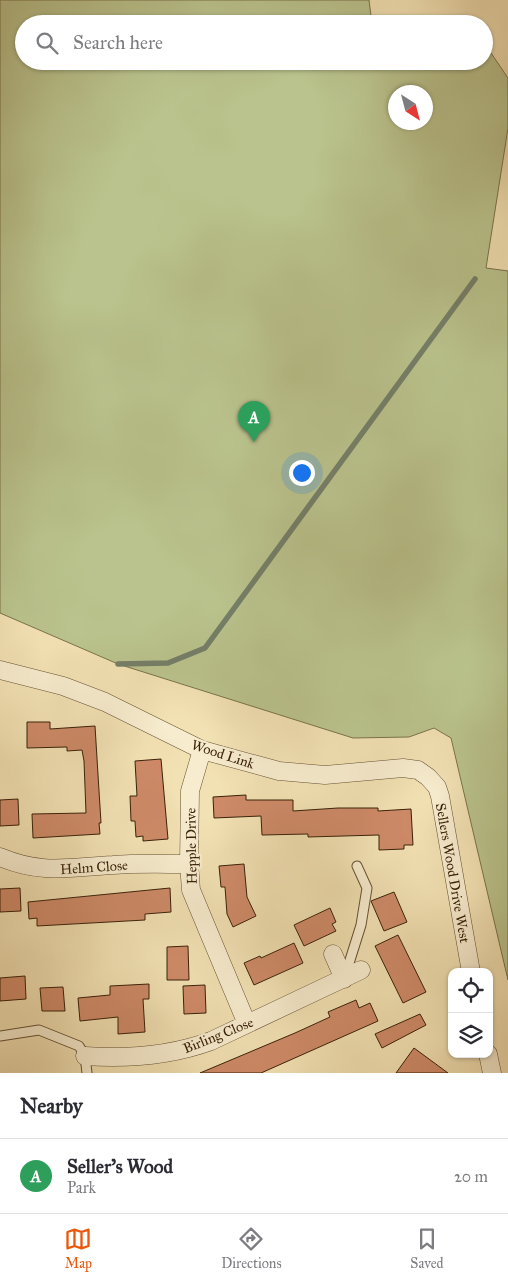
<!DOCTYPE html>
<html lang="en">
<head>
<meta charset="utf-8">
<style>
  :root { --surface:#fff; --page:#f2f2f3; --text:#2b2b33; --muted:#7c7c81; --line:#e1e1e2; --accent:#ea580c }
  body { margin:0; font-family:"IM FELL Great Primer",serif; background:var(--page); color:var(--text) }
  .controls { position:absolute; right:15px; bottom:15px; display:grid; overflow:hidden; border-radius:10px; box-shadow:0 1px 4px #0004 }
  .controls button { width:45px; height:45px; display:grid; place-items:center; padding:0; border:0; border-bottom:1px solid var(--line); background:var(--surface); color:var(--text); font:25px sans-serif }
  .compass { position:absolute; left:388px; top:85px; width:45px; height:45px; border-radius:50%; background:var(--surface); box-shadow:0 1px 4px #0004; rotate:144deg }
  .you { position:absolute; left:301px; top:472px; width:18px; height:18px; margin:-12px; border:4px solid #fff; border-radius:50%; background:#1a73e8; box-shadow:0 0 0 8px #1a73e833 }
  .badge { display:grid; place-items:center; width:32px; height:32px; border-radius:50%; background:var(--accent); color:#fff; font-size:16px; font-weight:700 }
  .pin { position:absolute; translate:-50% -41px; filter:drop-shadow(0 1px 2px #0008) }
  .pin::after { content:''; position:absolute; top:26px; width:18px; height:15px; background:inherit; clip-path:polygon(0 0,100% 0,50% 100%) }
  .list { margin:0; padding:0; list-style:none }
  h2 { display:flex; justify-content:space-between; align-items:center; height:65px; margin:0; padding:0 20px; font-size:21px }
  h2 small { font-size:16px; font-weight:400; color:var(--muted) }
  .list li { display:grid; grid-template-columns:32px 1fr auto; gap:15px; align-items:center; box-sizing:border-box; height:75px; padding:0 20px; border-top:1px solid var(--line) }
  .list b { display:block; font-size:19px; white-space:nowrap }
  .list p { margin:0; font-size:16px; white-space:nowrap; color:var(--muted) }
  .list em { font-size:16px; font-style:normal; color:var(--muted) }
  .icon { flex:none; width:28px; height:28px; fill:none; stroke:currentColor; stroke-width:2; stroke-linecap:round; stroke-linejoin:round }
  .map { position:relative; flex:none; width:508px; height:1073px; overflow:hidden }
  .search { position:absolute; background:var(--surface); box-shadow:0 1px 4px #0004; left:15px; right:15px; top:15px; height:55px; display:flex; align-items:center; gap:12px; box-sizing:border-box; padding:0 18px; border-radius:28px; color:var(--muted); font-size:19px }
  .sheet { height:140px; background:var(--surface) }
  nav { display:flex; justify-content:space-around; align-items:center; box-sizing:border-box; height:70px; border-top:1px solid var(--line); background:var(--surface); font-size:14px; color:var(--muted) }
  nav a { display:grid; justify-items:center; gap:2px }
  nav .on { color:var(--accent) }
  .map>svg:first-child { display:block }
</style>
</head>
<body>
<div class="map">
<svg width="508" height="1073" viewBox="0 0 508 1073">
  <rect width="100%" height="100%" fill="#f2e1b3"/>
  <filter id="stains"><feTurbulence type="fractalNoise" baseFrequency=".004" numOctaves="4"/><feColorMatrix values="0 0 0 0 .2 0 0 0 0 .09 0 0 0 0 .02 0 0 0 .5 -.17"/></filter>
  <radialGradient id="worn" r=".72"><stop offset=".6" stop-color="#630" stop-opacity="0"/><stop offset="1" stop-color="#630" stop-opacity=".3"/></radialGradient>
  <path fill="#bac38d" stroke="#7a724b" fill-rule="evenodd" d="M 0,0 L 369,0 L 372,24 L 24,24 L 24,61 L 484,61 L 484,54 L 491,53 L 508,78 L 508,128 L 486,268 L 508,271 L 508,980 L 451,738 L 434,728 L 409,737 L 353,738 L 118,664 L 0,613 ZM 396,92 L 426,92 L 426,122 L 396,122 Z"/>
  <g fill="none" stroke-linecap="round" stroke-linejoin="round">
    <path stroke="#747f68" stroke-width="5.5" d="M 118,664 L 168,663 L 205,648 L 475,279"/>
  </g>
  <path fill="#ce8a68" stroke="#392109" d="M 27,722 L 50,722 L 50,729 L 95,726 L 101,823 L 99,823 L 100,834 L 33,838 L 32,814 L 86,813 L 84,761 L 82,750 L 67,751 L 67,747 L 27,748 Z
    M 161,759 L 168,839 L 143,841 L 143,836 L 136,837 L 135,821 L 131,821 L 130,796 L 137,796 L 135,761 Z
    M 246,795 L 246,800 L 293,800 L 293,811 L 338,808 L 378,808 L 378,811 L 411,809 L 413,845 L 404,845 L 404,849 L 379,850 L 379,835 L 308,837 L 308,834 L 262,835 L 261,816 L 214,818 L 213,797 Z
    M 18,799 L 19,825 L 0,826 L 0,800 Z
    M 244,864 L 247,897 L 256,916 L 233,927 L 227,914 L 225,887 L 221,887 L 219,866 Z
    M 20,888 L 21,911 L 0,912 L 0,889 Z
    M 170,888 L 171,912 L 145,914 L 145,920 L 37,926 L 37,918 L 29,919 L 28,902 Z
    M 394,892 L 407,922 L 384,931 L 371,901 Z
    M 330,908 L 336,922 L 332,924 L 336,931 L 304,946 L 294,925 Z
    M 398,935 L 426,992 L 403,1003 L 375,946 Z
    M 294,943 L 303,963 L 254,985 L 244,963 L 260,956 L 261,958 Z
    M 188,946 L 189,980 L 167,980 L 167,947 Z
    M 25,976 L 26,999 L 0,1001 L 0,978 Z
    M 149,984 L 149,999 L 143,999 L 145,1032 L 118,1034 L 118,1017 L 80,1021 L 78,998 L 110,995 L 110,986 Z
    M 205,985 L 206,1013 L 184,1014 L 183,986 Z
    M 63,987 L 65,1011 L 42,1011 L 40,988 Z
    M 356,1000 L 359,1008 L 370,1003 L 378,1021 L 261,1073 L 200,1073 L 295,1033 L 330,1017 L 328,1012 Z
    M 420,1014 L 426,1025 L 382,1048 L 375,1034 Z
    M 414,1048 L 448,1073 L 396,1073 Z"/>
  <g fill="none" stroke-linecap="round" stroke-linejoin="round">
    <g stroke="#675134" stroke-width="11">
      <path id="service" d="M 345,976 L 361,925 L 367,888 L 357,866
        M 0,1036 L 39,1030 L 79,1046 L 85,1056 L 87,1073"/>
    </g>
    <g stroke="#675134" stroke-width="19">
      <path id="minor" d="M 0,670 L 63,686 L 105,702 L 202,750 L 279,771 L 325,775 L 403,768 L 418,770 L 428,777 L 437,787 L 440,796 L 471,972
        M 202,750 L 190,791 L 189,864 L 191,890 L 247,1024
        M 0,857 C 42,875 70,867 113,865 C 138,863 164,864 189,864
        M 333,954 L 344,979
        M 488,1054 L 492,1073
        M 85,1056 C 128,1059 170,1056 211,1041 L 361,970"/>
    </g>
    <use href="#service" stroke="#f7ecce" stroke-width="9"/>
    <use href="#minor" stroke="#f7ecce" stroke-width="18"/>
  </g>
  <g text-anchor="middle" stroke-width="4.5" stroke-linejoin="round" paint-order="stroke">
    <g font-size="14" fill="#392109" stroke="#f7ecce">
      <text transform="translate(223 754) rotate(18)" y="5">Wood Link</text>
      <text transform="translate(191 846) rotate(-91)" y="5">Hepple Drive</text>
      <text transform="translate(94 867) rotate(-4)" y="5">Helm Close</text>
      <text transform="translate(453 873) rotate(80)" y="5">Sellers Wood Drive West</text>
      <text transform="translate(218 1035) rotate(-22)" y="5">Birling Close</text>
    </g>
  </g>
  <rect width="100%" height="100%" filter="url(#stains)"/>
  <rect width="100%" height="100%" fill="url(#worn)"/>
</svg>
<div class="controls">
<button><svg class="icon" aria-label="locate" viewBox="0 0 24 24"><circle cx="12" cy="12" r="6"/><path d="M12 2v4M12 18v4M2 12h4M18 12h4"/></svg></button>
<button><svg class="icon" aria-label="layers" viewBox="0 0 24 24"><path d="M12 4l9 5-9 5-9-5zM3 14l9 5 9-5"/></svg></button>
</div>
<svg class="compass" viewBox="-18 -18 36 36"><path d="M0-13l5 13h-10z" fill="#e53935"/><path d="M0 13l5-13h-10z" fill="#7c7c81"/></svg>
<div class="you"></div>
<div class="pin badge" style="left:254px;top:442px;background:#2e9e5b">A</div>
<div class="search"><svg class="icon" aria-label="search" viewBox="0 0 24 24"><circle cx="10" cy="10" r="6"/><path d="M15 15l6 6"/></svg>Search here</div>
</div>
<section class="sheet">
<h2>Nearby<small></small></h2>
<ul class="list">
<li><span class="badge" style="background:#2e9e5b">A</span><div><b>Seller's Wood</b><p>Park</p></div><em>20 m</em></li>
</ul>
</section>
<nav>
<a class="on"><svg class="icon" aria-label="map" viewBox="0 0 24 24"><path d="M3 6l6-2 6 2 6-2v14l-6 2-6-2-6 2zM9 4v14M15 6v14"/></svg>Map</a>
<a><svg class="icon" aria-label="directions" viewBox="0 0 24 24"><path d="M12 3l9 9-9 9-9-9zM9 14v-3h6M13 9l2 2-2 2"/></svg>Directions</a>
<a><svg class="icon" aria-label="saved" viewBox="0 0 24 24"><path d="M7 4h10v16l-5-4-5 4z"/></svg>Saved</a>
</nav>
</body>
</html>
